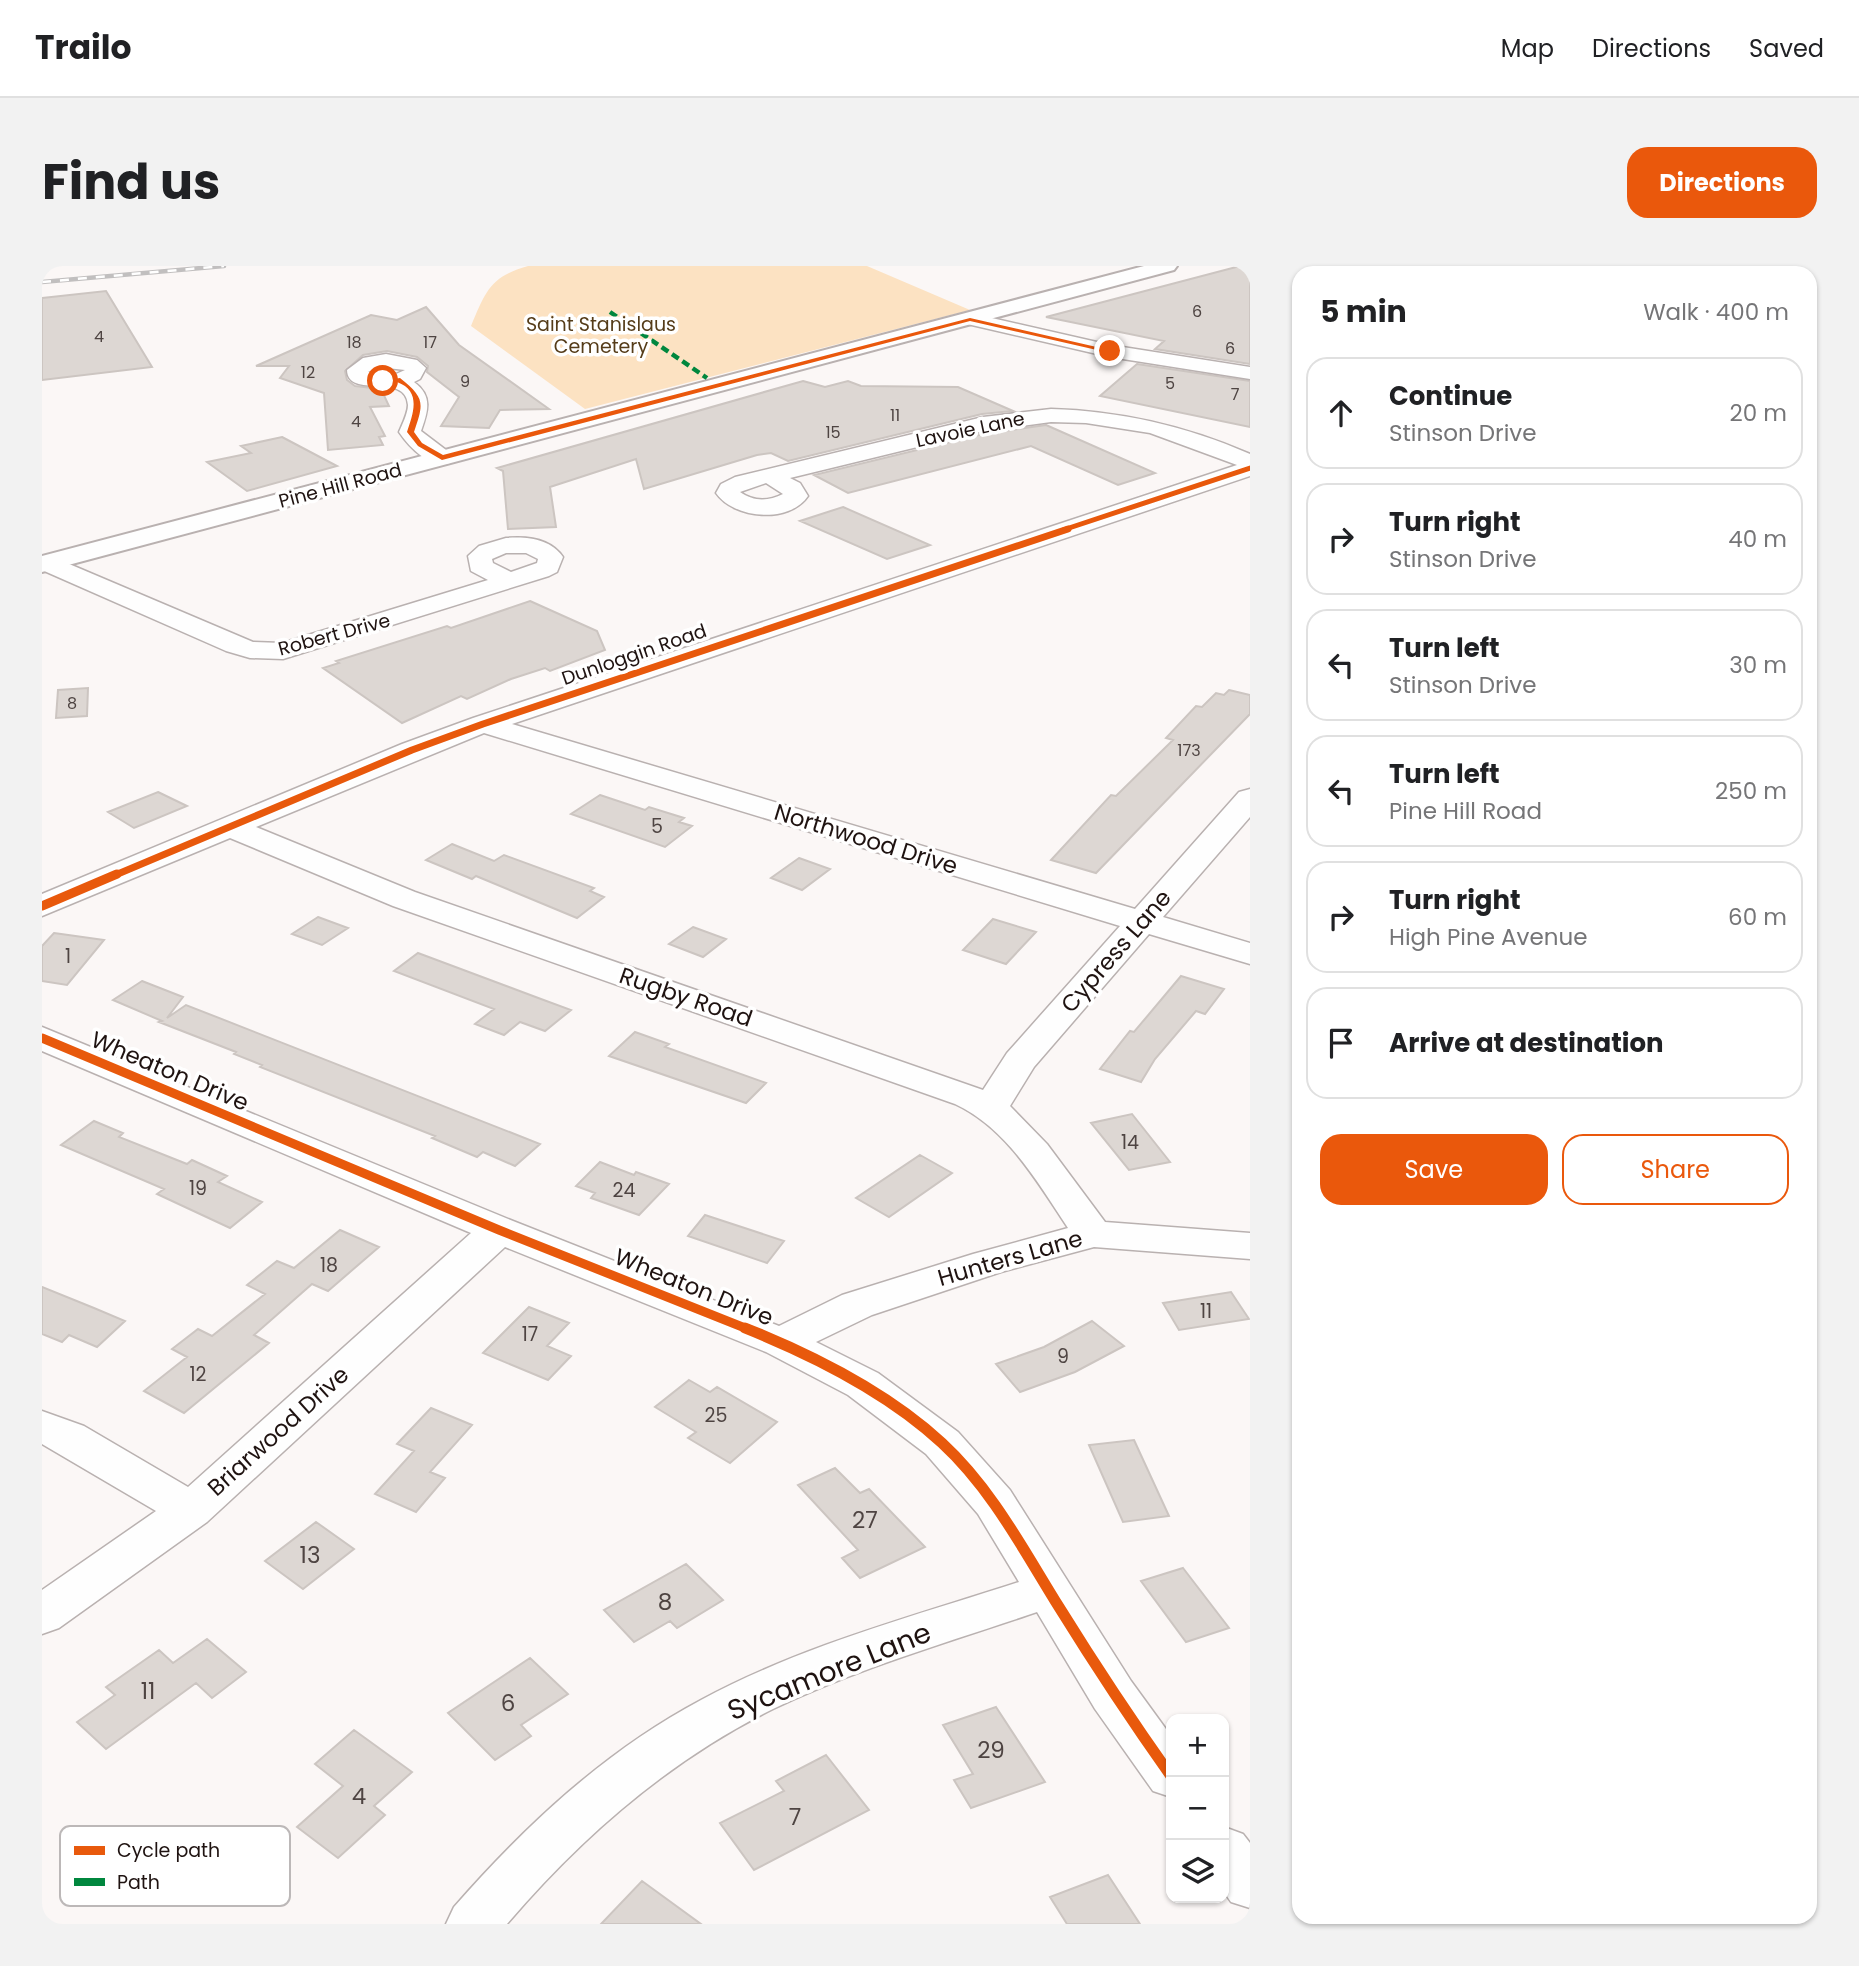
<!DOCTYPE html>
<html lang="en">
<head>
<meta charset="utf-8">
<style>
  :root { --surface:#fff; --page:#f2f2f2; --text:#202124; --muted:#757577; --line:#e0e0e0; --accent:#ea580c }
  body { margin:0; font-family:Poppins,sans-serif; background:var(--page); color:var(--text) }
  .controls { position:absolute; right:21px; bottom:21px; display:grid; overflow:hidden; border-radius:14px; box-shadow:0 2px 5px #0004 }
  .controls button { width:63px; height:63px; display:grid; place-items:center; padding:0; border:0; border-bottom:2px solid var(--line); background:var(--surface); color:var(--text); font:35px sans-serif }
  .stop { position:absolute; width:21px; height:21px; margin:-16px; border:5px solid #ea580c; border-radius:50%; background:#fff }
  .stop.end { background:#ea580c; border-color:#fff; box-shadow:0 2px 7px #0008 }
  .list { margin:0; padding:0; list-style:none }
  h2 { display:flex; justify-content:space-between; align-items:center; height:91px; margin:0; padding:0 28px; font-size:30px }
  h2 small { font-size:23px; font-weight:400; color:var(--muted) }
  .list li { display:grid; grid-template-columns:46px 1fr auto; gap:21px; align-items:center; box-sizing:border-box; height:112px; margin:0 14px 14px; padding:0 14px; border:2px solid var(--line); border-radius:21px }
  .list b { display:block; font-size:26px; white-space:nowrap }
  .list p { margin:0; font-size:23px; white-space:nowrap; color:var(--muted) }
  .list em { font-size:23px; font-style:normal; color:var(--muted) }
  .actions { display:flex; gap:14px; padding:21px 28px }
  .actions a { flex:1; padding:16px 0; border:2px solid var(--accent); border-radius:21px; text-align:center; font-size:24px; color:var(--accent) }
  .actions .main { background:var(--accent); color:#fff }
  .icon { flex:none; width:38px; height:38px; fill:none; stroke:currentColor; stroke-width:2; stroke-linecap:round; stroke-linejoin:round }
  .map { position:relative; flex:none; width:1208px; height:1658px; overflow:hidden; border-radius:21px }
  header { display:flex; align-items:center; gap:42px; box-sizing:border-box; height:98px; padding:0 35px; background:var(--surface); border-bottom:2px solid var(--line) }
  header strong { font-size:33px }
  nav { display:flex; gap:38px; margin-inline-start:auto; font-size:24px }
  .intro { display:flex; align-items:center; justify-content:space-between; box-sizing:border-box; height:168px; padding:0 42px }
  h1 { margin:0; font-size:49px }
  .button { padding:18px 32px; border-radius:21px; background:var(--accent); color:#fff; font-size:24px; font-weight:700 }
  main { display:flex; gap:42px; padding:0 42px }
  aside { flex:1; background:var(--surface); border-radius:21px; box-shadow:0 2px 5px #0004 }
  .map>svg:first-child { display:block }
</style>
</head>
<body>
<header>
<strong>Trailo</strong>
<nav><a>Map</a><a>Directions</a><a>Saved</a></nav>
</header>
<div class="intro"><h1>Find us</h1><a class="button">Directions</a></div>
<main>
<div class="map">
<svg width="1208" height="1658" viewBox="0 0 1208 1658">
  <rect width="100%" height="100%" fill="#fbf7f6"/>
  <path fill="#fce2c2" d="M 486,0 L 825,0 L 928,44 L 543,143 L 429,60 C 444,25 448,11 486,0 Z"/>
  <path fill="#ddd7d3" stroke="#ccc5c1" stroke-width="2" d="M 1198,0 L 1208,0 L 1208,98 L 1113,83 L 1122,75 L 1004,51 Z
    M 64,25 L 110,101 L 0,114 L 0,32 Z
    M 384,41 L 417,79 L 507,143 L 458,144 L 447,162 L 399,160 L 417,131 L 385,106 L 386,100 L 375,91 L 345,85 L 321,89 L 303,105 L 305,114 L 313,120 L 339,123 L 347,140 L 328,141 L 343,170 L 337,171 L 341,179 L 286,184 L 282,127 L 238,112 L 247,100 L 214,100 L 329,49 L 355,54 Z
    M 1095,98 L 1208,115 L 1208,161 L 1058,130 Z
    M 761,115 L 783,121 L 806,115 L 819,120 L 916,121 L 971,145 L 940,148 L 746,195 L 729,187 L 715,189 L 602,223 L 594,193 L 508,221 L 514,261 L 466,263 L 461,205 L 455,202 Z
    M 1004,159 L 1113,207 L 1076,219 L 989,180 L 806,227 L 772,209 L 941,168 Z
    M 240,171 L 295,200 L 205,225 L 165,196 L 209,187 L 199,180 Z
    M 801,241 L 888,279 L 845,293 L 758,255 Z
    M 488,335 L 555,365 L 563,384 L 508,405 L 503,402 L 469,413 L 425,433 L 419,430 L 360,457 L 281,402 L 297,397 L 294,395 L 405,360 L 409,362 Z
    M 46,422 L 45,450 L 14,452 L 16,424 Z
    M 1187,424 L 1208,429 L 1208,448 L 1054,607 L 1009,594 L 1069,529 L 1074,530 L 1131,474 L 1124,472 L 1154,440 L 1160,441 L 1174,427 L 1182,429 Z
    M 116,526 L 145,540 L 92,562 L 66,546 Z
    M 558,529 L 603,544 L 607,541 L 642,552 L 637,556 L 650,560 L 623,581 L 529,548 Z
    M 410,578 L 452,595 L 462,589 L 552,622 L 548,625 L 562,631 L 535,652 L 434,610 L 430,613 L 384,594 Z
    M 757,592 L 788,603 L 760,624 L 729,612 Z
    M 276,651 L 306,662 L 280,679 L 250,668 Z
    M 951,653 L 994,666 L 964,698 L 921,684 Z
    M 651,661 L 684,673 L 661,691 L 627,678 Z
    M 12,667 L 62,674 L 25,719 L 0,715 L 0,680 Z
    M 376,687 L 499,733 L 529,744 L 503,765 L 478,756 L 462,769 L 433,758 L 452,743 L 352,705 Z
    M 1139,710 L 1182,723 L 1163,748 L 1154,745 L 1113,793 L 1099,816 L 1058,803 L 1088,765 L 1092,766 Z
    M 100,715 L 141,731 L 125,752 L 144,739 L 498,878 L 473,900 L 441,886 L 435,891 L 390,872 L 393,870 L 218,801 L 220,799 L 192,788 L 194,786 L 117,756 L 120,755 L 71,734 Z
    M 593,766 L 627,778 L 623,781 L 724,817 L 704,837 L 567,790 Z
    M 1090,848 L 1128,896 L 1087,904 L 1049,857 Z
    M 52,855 L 81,867 L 77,871 L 145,898 L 150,894 L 185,910 L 176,916 L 220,936 L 188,962 L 115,928 L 122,923 L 19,879 Z
    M 878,889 L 910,907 L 847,951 L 814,932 Z
    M 558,896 L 592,909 L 594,906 L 627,918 L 597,949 L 549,932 L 553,927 L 534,920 Z
    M 663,949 L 742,975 L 725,997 L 646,970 Z
    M 298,964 L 337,981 L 286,1025 L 270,1018 L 212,1069 L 227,1077 L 142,1147 L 102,1125 L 145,1091 L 130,1083 L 156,1063 L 170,1070 L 223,1028 L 205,1019 L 235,995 L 252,1002 Z
    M 0,1021 L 52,1042 L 83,1055 L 55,1081 L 27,1069 L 20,1076 L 0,1068 Z
    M 1189,1026 L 1207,1053 L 1137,1064 L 1121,1037 Z
    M 487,1041 L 527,1057 L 505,1080 L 529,1090 L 506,1114 L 441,1087 Z
    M 1050,1055 L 1082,1080 L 1033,1106 L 978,1126 L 954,1098 L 1002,1081 Z
    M 647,1114 L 668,1126 L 675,1121 L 735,1156 L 688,1197 L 646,1172 L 654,1166 L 613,1141 Z
    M 389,1142 L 430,1159 L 388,1206 L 403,1212 L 374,1246 L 333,1228 L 372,1185 L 355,1178 Z
    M 1092,1174 L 1127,1250 L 1081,1256 L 1047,1179 Z
    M 793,1202 L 818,1227 L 827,1223 L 883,1281 L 818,1312 L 800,1292 L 816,1284 L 756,1219 Z
    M 274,1256 L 312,1283 L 261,1323 L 223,1295 Z
    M 644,1298 L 681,1334 L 635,1362 L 628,1355 L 592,1376 L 562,1344 Z
    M 1141,1302 L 1187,1362 L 1144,1376 L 1099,1315 Z
    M 165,1373 L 204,1406 L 170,1432 L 154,1417 L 64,1483 L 35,1456 L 73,1429 L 64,1421 L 117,1384 L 131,1397 Z
    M 488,1392 L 526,1428 L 479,1459 L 489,1470 L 453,1494 L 406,1447 Z
    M 954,1441 L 1003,1516 L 929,1542 L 912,1514 L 931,1508 L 901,1459 Z
    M 312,1464 L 370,1506 L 332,1540 L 343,1549 L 296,1592 L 255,1561 L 301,1520 L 273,1498 Z
    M 784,1489 L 827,1544 L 712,1604 L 678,1557 L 742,1525 L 734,1515 Z
    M 1066,1609 L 1098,1658 L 1025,1658 L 1008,1631 Z
    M 600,1615 L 659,1658 L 559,1658 Z"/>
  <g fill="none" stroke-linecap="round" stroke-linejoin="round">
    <g stroke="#b9b1b0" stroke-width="3">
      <path id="street" d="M 928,47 L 1068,79 L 1208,101 L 1208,113 L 1068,91 L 921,57 L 918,53 L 921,49 Z
        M 344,88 L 375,94 L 384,102 L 378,113 L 372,116 C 391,130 386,145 379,165 L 408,187 L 411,192 L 408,197 C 387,202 368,182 357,166 C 360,159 366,147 366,139 C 364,105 306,134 305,104 L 321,92 ZM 336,101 L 363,104 L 354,108 L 326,106 Z
        M 1009,143 C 1079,145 1144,160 1208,188 L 1208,210 L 470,458 L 1093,643 L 1197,526 L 1208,523 L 1208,551 L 1121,651 L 1208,677 L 1208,698 L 1107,668 L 992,801 L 968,840 L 1005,878 L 1063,956 L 1208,967 L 1208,993 L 1052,981 L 959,1006 L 830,1049 L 774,1076 L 836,1107 L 916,1166 L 968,1224 L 1089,1415 L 1129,1470 L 1129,1531 L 1111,1525 L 1053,1443 L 995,1346 C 907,1376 816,1402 731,1443 C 628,1494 540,1570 465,1658 L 404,1658 L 412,1641 C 483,1560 563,1485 659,1434 C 759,1380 869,1351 977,1316 L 936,1248 L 884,1188 L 806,1129 L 724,1086 L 463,981 L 165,1256 L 17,1362 L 0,1368 L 0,1324 L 114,1245 L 0,1178 L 0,1145 L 42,1160 L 146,1221 L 429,967 L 0,785 L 0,761 L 471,955 L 737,1060 L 800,1029 L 931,988 L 1026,962 C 996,917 965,862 913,838 L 351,640 L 188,572 L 0,650 L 0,628 L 360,478 L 431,452 L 1195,199 L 1108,167 L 1044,157 L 1009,156 L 941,165 L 748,212 L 758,217 L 766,230 C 747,258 692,253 674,227 L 679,218 L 693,211 L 941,151 ZM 724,217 L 741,228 C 727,235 712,236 698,226 ZM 442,467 L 1078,660 L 965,787 L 941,824 L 373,626 L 214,561 Z
        M 464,272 C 485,270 509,273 521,291 L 515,306 L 507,310 L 241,393 L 208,392 L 184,385 L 0,304 L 0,290 L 13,292 L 211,376 L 240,377 L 446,314 L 429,305 L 426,290 L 437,280 ZM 464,287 L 484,287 L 496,293 L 495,297 L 469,306 L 451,297 L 450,293 Z
        M 1182,1561 L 1201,1568 L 1208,1577 L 1208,1642 L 1189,1636 L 1182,1626 Z"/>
    </g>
    <g stroke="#b9b1b0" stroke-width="4">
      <path id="secondary" d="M 1102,0 L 1135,0 L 1132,4 L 0,306 L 0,290 Z"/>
    </g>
    <use href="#street" fill="#fefefe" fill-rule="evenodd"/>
    <use href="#secondary" fill="#fefefe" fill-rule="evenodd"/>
    <g stroke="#c1bfbf" stroke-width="4.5">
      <path id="rail" d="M 0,16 L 182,0"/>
    </g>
    <use href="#rail" stroke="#fff" stroke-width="2.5" stroke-dasharray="9" stroke-linecap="butt"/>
    <path stroke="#00873e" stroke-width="4.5" stroke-dasharray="8 4.5" stroke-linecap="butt" d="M 568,46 L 665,112"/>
    <g stroke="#fff" stroke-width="8">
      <path id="cycleway-far3" d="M 1021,264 L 1208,202"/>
    </g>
    <g stroke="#fff" stroke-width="10">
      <path id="cycleway-far2" d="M 71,610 L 370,484 L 441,458 L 1026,263"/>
    </g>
    <g stroke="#fff" stroke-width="13">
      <path id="cycleway-far1" d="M 0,640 L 75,608
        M 0,772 L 457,964 L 708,1064"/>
    </g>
    <g stroke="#fff" stroke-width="16">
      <path id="cycleway" d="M 703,1062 C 773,1090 845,1126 900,1177 C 950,1223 982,1285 1017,1341 C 1053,1399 1090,1455 1129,1510"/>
    </g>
    <use href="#cycleway-far3" stroke="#e8590c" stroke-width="5"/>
    <use href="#cycleway-far2" stroke="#e8590c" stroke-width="7"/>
    <use href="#cycleway-far1" stroke="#e8590c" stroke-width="9"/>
    <use href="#cycleway" stroke="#e8590c" stroke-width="11"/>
  </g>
  <path fill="#ea580c" d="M 928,52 L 1072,85 L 1068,87 L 928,55 L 400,194 L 376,180 L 365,166 C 371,148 380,125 355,116 C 350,114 343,117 338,115 L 358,112 C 383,132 382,137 372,166 L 380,177 L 401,189 Z"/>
  <g text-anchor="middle" stroke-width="7" stroke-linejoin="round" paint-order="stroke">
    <g font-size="16" fill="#4e4442">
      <text x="1155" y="51">6</text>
      <text x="57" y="76">4</text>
      <text x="312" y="82">18</text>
      <text x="388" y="82">17</text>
      <text x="1188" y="88">6</text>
      <text x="266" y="112">12</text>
      <text x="423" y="121">9</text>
      <text x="1128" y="123">5</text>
      <text x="1193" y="134">7</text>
      <text x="853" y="155">11</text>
      <text x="314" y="161">4</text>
      <text x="791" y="172">15</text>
      <text x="30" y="443">8</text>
      <text x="1147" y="490">173</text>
    </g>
    <g font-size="19" fill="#553c19" stroke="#fff">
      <text x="559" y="65">Saint Stanislaus<tspan x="559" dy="22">Cemetery</tspan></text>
    </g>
    <g font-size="19" fill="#1f1311" stroke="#fff">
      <text transform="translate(928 163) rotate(-12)" y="7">Lavoie Lane</text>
      <text transform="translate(298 219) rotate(-15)" y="7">Pine Hill Road</text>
      <text transform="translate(292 368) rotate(-15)" y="7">Robert Drive</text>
      <text transform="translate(592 388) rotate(-19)" y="7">Dunloggin Road</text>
    </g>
    <g font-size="19" fill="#4e4442">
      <text x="615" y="567">5</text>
      <text x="26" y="697">1</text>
      <text x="1088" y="883">14</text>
      <text x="156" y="929">19</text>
      <text x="582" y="931">24</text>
      <text x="287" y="1006">18</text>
      <text x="1164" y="1052">11</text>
      <text x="488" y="1075">17</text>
      <text x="1021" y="1097">9</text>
      <text x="156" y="1115">12</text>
      <text x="674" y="1156">25</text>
    </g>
    <g font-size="23" fill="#1f1311" stroke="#fff">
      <text transform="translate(824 573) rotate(17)" y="8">Northwood Drive</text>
      <text transform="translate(1074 685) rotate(-49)" y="8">Cypress Lane</text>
      <text transform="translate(644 731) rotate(19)" y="8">Rugby Road</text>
      <text transform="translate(128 805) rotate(23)" y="8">Wheaton Drive</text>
      <text transform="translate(968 992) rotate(-16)" y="8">Hunters Lane</text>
      <text transform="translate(652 1021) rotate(22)" y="8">Wheaton Drive</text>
      <text transform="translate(236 1165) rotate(-42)" y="8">Briarwood Drive</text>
    </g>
    <g font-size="23" fill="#4e4442">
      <text x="823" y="1262">27</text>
      <text x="268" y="1297">13</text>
      <text x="623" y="1344">8</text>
      <text x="106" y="1433">11</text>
      <text x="466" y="1445">6</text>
      <text x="949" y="1492">29</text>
      <text x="317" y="1538">4</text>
      <text x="753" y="1559">7</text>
    </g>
    <g font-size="28" fill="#1f1311" stroke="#fff">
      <text transform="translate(787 1405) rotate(-22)" y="10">Sycamore Lane</text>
    </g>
  </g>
  <rect x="18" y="1560" width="230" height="80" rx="10" fill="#fff" stroke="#bcb8b8" stroke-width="2"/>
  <rect x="32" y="1580" width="31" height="9" fill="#e8590c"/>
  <rect x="32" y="1612" width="31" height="8" fill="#00873e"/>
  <g font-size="19" fill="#1f1311">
    <text x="75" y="1591">Cycle path</text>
    <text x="75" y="1623">Path</text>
  </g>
</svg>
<div class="controls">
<button>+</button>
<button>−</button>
<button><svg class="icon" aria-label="layers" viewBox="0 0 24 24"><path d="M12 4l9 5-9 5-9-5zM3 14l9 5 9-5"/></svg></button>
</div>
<div class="stop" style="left:341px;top:115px"></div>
<div class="stop end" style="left:1068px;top:85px"></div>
</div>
<aside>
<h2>5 min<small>Walk · 400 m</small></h2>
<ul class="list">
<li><svg class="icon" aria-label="ahead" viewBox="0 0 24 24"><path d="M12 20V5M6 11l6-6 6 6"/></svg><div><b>Continue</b><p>Stinson Drive</p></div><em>20 m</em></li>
<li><svg class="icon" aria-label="right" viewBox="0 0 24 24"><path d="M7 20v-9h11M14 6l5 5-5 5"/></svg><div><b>Turn right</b><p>Stinson Drive</p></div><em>40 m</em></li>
<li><svg class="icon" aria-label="left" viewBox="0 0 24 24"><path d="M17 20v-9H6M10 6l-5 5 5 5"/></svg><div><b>Turn left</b><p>Stinson Drive</p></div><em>30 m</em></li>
<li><svg class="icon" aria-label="left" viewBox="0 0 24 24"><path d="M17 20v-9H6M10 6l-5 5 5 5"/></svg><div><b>Turn left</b><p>Pine Hill Road</p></div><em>250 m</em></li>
<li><svg class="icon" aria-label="right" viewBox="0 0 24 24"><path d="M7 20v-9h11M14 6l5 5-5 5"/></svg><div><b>Turn right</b><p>High Pine Avenue</p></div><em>60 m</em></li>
<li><svg class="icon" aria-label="arrive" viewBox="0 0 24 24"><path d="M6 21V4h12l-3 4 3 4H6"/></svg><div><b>Arrive at destination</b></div></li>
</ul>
<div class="actions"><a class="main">Save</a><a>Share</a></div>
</aside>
</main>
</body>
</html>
